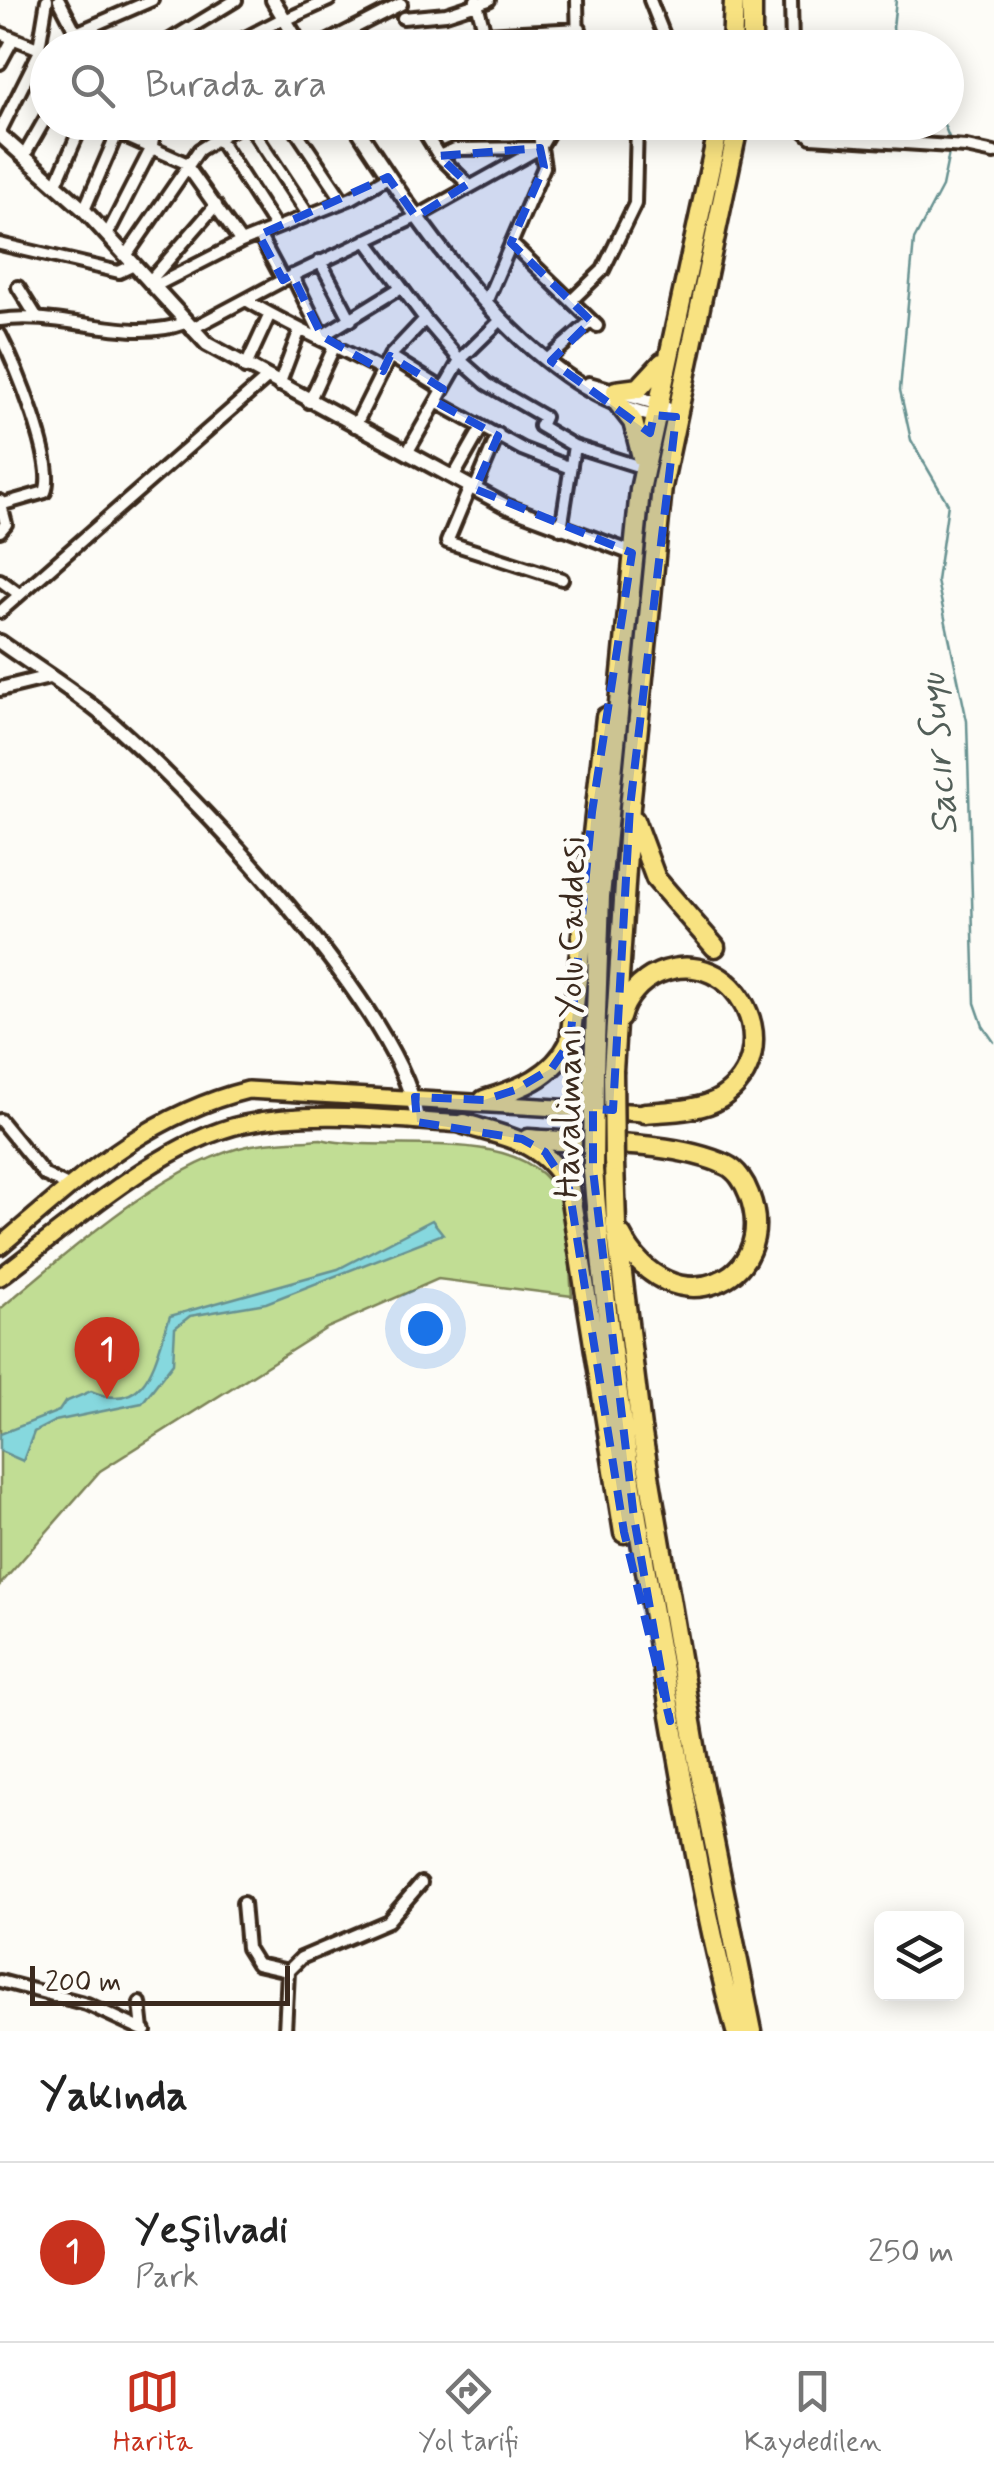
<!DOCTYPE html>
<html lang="tr">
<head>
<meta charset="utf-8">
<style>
  :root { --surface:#fff; --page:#f6f6f6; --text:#222; --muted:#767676; --line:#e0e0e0; --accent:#c8321e }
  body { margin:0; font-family:Mynerve,sans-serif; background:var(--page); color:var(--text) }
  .controls { position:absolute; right:30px; bottom:30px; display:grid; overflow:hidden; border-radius:15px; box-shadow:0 5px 25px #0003 }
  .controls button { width:90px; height:90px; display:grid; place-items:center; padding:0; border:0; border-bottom:2px solid var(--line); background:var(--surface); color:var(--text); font:50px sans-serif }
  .scale { position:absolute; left:30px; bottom:25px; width:260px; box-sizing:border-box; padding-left:10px; border:5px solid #3b2a1e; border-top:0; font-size:28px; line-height:35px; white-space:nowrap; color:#3b2a1e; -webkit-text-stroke:8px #fdfcf7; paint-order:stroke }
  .you { position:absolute; left:425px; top:1328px; width:35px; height:35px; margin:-25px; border:8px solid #fff; border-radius:50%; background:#1a73e8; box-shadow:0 0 0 15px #1a73e833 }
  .badge { display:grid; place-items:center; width:65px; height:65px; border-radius:50%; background:var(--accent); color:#fff; font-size:32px; font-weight:700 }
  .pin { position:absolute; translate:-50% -82px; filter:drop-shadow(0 2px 5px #0008) }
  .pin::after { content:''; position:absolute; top:52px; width:35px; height:30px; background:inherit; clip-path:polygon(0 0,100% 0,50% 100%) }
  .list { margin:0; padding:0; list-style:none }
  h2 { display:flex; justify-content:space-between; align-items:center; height:130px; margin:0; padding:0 40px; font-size:42px }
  h2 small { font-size:32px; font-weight:400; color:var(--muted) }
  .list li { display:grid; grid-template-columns:65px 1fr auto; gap:30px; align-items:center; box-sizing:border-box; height:180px; padding:0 40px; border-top:2px solid var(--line) }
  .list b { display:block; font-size:38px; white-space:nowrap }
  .list p { margin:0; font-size:32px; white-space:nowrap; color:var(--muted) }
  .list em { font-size:32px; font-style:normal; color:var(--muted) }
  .icon { flex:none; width:55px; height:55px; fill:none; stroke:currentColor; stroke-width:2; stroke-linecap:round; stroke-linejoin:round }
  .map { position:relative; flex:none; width:994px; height:2031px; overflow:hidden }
  .search { position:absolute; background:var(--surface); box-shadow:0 5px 25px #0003; left:30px; right:30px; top:30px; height:110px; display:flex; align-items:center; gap:25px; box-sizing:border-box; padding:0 35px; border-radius:55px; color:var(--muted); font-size:38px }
  .sheet { height:310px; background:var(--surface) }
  nav { display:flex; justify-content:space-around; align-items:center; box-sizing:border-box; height:140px; border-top:2px solid var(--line); background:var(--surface); font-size:28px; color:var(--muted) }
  nav a { display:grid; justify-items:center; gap:5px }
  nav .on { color:var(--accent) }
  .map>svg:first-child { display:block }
</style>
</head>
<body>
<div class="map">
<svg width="994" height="2031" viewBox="0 0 994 2031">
  <rect width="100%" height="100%" fill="#fdfcf7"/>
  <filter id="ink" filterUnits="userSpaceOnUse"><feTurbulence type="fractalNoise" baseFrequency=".01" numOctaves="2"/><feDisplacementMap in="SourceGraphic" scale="20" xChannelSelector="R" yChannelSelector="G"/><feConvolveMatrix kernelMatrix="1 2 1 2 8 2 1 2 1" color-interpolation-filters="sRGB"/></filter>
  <g filter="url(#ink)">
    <path fill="#c1dd94" stroke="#7e8459" stroke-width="2.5" d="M 321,1139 C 394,1157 539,1116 564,1211 C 571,1237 569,1269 572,1296 L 438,1279 L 327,1328 L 100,1471 L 0,1585 L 0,1309 C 65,1255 168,1161 252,1145 C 274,1141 299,1141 321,1139 Z"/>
    <path fill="#86d8de" stroke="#689291" stroke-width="2.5" d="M 432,1220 L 443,1234 L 266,1303 L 190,1316 L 175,1328 L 173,1363 L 142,1403 L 55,1421 L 34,1432 L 23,1461 L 0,1451 L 0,1434 L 59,1411 L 65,1402 L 91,1391 C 148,1416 155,1359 170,1316 L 338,1269 Z"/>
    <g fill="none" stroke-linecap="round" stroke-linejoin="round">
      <path stroke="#689291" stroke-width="2.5" d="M 896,0 L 893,28 L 898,48
        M 943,122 L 950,140
        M 950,148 L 942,187 L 914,240 L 900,390 L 911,440 L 948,504 L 937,581 L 967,721 L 975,1003 L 983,1026 L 994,1042"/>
      <g stroke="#3b2a1e" stroke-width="18">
        <path id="minor" d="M 59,0 L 84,48
          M 476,0 L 485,34
          M 577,0 L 578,48
          M 650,0 L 669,48
          M 791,0 L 792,48
          M 403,18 L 446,14 L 489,0
          M 285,20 L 329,0
          M 0,33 L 45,51
          M 76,33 L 152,0
          M 39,48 L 47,0
          M 157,48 L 236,0
          M 226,48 L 284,18
          M 315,48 L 401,4
          M 397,48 L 485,34 L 580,29
          M 0,63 L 13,39
          M 93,122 L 188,164
          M 247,122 L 307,213
          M 290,122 L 342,199
          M 418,122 L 439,156 L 468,184
          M 795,122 L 811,137 L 966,147 L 994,153
          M 0,131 L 41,49
          M 218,138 L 276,228
          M 24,156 L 48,114
          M 439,156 L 455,149 L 539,148
          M 187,166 L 241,242
          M 56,184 L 83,122
          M 84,210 L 122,122
          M 107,235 L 151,149 L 157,122
          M 259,235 L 283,280
          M 366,240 L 425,319
          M 511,243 L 597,326
          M 0,244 L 119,272 L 134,265
          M 126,256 L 199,150 L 244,122
          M 320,261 L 351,320
          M 292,275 L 322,336 L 400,288
          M 149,282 L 216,205
          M 18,287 L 36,316
          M 153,287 L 241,242 L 352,198 L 388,177
          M 246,300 C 291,327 337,346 383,371
          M 487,300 L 544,167 L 537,122
          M 571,301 L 603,270 L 635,204 L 637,122
          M 0,320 C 60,310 127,344 185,323
          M 191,329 L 283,280 L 416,217 L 540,148 L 555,122
          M 0,335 C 15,364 57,464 45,492 L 0,505
          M 390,356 L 443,389
          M 548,359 L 591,321
          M 245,368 L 270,314
          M 279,385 L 299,332
          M 309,402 L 335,345
          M 438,403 L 522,449 L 568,467
          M 355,426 L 390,356 L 425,319 L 460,360 L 502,319
          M 407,453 L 460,360 L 487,384 L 544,417 L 540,426 L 574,446
          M 453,478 L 482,427
          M 470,487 L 447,542 L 562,579
          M 475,489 L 498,434
          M 561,529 L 574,446 L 644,468
          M 0,531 L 6,524 L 0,501
          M 0,580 L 19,594
          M 0,612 L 266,379
          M 0,1120 L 45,1175 L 70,1187
          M 243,1903 L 247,1948 L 257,1964 L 288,1971
          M 0,1981 L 87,2004 L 145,2031
          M 140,2003 L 143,2030
          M 285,2031 L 288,1971 L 301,1958 L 388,1921 L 421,1883"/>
      </g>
      <g stroke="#3b2a1e" stroke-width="20">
        <path id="tertiary" d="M 273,0 L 302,48
          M 353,122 C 420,225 531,396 662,417
          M 0,135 L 84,210 L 207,344 L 506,506 L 632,553
          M 589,384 L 656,403 L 676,414
          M 0,642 C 35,667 73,690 105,717 C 187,786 409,1019 417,1122
          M 0,689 L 49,677"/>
      </g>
      <g stroke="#3b2a1e" stroke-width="22">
        <path id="primary" d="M 0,1246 C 78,1180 146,1115 248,1090 L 645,1113
          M 0,1277 C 66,1228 162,1141 244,1124 C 314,1109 393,1120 464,1124"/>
      </g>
      <g stroke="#3b2a1e" stroke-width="25">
        <path id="trunk" d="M 732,48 L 734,0
          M 752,48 L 752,0
          M 616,391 L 639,388 L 662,363
          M 619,404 L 633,422 L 642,457
          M 634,820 L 656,879 L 715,947
          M 620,1018 C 625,998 640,981 659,973 C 737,942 790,1052 721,1098 C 701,1111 668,1111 645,1113
          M 613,1071 L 630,807 L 662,487 L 739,122
          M 594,1072 L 600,896 L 640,490 L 720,122
          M 484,1100 C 519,1089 553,1077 570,1042 L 606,717
          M 464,1124 C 511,1138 545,1142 569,1188 L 624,1533
          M 528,1139 C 587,1144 672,1140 726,1165 C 737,1170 745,1183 749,1194 C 782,1281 670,1330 621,1235
          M 614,1163 L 616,1225 L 641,1428 L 698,1763 L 752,2031
          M 593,1170 C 605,1325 629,1476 656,1629 C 680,1764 700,1899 736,2031"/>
      </g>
      <use href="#minor" stroke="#fdfcf7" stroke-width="10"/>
      <use href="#tertiary" stroke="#fdfcf7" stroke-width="12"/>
      <use href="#primary" stroke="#f8e281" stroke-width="15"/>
      <use href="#trunk" stroke="#f8e281" stroke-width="18"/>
      <g stroke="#3b2a1e" stroke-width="25" stroke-linecap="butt">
        <path id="trunk-bridge" d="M 613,1071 L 614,1163
          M 593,1170 L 594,1072"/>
      </g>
      <use href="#trunk-bridge" stroke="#f8e281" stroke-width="18"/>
    </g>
  </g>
  <path fill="#1d4ed8" fill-opacity="0.2" stroke="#1d4ed8" stroke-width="8" stroke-dasharray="20 12" stroke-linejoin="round" d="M 540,148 L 544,167 L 511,243 L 591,321 L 551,361 L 650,433 L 654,415 L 676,417 L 630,807 L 613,1110 L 593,1109 L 593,1170 L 634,1518 L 670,1721 L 624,1532 L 569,1188 L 545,1152 L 522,1139 L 417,1122 L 415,1097 L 484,1100 L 515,1090 L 552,1068 L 570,1042 L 592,812 L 632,553 L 475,489 L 498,436 L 438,403 L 443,389 L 390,356 L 383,371 L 322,336 L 292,275 L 283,280 L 259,235 L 388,177 L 416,217 L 468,184 L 439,156 Z"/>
  <g text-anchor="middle" stroke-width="9" stroke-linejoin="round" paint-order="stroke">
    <g font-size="35" fill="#3b2a1e" stroke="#fdfcf7">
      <text transform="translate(569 1017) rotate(-89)" y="12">Havalimanı Yolu Caddesi</text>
    </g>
    <g font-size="38" font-style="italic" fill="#525e58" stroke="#fdfcf7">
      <text transform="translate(937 755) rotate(-95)" y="13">Sacır Suyu</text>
    </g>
  </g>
</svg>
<div class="controls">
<button><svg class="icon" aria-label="layers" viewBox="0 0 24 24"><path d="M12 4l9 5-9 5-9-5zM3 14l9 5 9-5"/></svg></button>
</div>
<div class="scale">200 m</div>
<div class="you"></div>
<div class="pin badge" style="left:107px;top:1399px">1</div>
<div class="search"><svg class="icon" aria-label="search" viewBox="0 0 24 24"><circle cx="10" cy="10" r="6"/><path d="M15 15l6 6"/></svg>Burada ara</div>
</div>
<section class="sheet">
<h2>Yakında<small></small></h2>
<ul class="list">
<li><span class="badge">1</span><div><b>Yeşilvadi</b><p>Park</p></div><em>250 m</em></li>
</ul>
</section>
<nav>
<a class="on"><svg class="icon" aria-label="map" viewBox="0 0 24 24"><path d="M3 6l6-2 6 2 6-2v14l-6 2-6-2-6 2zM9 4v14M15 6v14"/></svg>Harita</a>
<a><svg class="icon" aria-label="directions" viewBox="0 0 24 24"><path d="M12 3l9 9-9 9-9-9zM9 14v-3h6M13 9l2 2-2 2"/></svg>Yol tarifi</a>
<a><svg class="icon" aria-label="saved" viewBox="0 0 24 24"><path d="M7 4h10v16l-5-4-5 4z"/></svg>Kaydedilen</a>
</nav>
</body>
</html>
